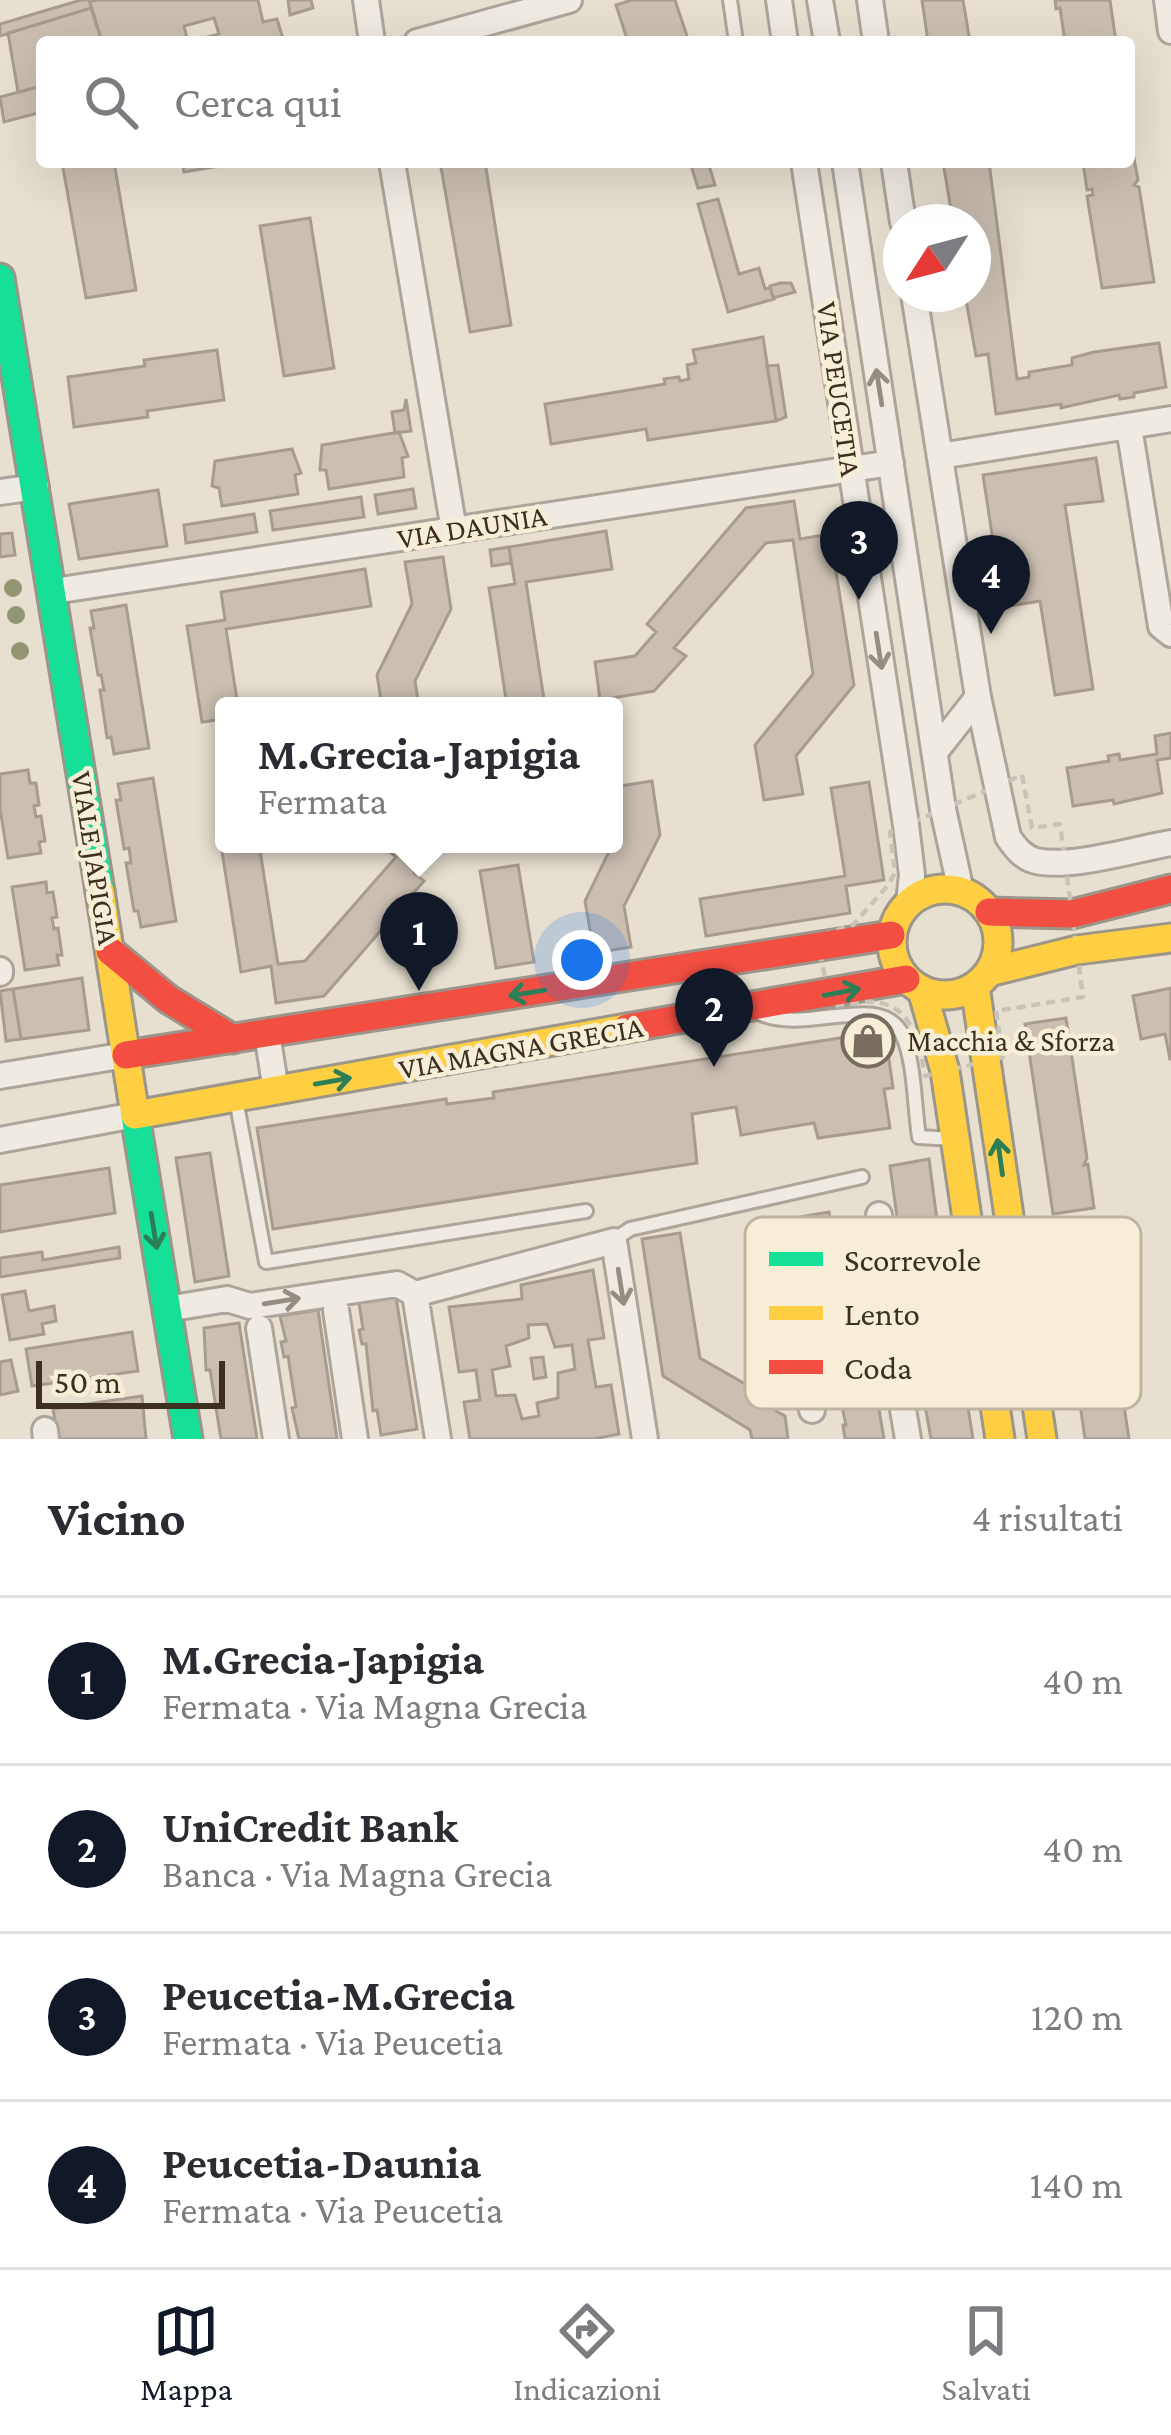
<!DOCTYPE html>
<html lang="it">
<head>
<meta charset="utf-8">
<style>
  :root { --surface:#fff; --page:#f2f2f3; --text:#2b2b33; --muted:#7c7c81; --line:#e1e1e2; --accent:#111827 }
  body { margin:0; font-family:"Crimson Pro",serif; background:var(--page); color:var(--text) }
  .compass { position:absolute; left:883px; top:204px; width:108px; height:108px; border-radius:50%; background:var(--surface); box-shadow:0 12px 48px #0002; rotate:234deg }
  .scale { position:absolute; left:36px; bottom:30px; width:189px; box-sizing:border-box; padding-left:12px; border:6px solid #3d2e20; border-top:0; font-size:33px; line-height:42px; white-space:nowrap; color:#3d2e20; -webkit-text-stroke:9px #f7eed8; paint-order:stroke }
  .you { position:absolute; left:582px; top:960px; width:42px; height:42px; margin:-30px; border:9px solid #fff; border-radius:50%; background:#1a73e8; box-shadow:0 0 0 18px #1a73e833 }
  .badge { display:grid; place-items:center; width:78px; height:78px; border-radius:50%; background:var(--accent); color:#fff; font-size:39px; font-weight:700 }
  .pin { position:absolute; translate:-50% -99px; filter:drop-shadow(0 3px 6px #0008) }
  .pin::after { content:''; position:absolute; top:63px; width:42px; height:36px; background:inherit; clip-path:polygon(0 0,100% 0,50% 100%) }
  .popup { position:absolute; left:215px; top:697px; width:408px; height:156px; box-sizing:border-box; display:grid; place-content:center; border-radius:12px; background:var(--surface); filter:drop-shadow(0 3px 9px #0005); font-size:39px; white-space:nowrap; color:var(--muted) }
  .popup b { font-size:45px; color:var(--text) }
  .popup::after { content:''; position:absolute; left:50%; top:100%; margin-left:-24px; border:24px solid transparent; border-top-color:var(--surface) }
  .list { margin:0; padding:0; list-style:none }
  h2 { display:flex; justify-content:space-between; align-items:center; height:156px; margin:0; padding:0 48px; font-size:51px }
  h2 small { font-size:39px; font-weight:400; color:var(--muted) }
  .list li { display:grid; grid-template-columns:78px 1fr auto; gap:36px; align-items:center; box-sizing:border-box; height:168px; padding:0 48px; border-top:3px solid var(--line) }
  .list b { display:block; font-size:45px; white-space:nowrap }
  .list p { margin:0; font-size:39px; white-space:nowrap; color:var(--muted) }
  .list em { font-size:39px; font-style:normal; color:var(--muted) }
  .icon { flex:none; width:66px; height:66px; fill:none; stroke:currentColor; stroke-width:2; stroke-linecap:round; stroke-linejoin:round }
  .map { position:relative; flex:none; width:1171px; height:1439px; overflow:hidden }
  .search { position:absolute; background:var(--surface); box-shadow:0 12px 48px #0002; left:36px; right:36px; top:36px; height:132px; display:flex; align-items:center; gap:30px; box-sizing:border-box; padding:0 42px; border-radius:12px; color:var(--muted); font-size:45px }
  .sheet { height:828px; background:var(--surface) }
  nav { display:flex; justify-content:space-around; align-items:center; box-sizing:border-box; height:168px; border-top:3px solid var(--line); background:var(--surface); font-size:33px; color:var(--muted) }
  nav a { display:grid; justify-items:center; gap:6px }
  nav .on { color:var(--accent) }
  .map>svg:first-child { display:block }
</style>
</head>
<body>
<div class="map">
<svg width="1171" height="1439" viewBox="0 0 1171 1439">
  <rect width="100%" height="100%" fill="#e7e0d1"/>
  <path fill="#cbbfb2" stroke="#a89c90" stroke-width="3" fill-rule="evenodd" d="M 81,0 L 89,0 L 91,8 L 0,36 L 0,24 Z
    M 97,0 L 258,0 L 263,22 L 277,19 L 284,42 L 189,42 L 219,34 L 214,18 L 184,26 L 188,42 L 143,42 L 142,38 L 102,42 L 90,2 Z
    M 288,0 L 311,0 L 313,8 L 290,15 Z
    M 632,0 L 675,0 L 689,42 L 628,42 L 616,5 Z
    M 922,0 L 963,0 L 970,42 L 928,42 Z
    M 1055,0 L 1110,0 L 1116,42 L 1065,42 L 1060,8 L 1056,9 Z
    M 91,8 L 102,42 L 42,42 L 42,86 L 18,92 L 8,33 Z
    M 42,86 L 42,112 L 4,122 L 0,97 Z
    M 1132,147 L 1138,180 L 1134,185 L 1139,187 L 1154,282 L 1102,288 L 1087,196 L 1093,195 L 1092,189 L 1087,190 L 1083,162 L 1129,162 L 1129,148 Z
    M 62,162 L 114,162 L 136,290 L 86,298 Z
    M 182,162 L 243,162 L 184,172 Z
    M 440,162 L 485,162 L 511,325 L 470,332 Z
    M 690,162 L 708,162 L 715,185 L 698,188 Z
    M 943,162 L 989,162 L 1017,379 L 1029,377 L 1029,372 L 1072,365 L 1072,358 L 1094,352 L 1159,343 L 1166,387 L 1134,393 L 1134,397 L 1120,399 L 1119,395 L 1061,408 L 1061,404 L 996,414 L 988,354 L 976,356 L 965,294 L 973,294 L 973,222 L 953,222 Z
    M 718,199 L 739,274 L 759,268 L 765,289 L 770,288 L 774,299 L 728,312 L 698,204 Z
    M 310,218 L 334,368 L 284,376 L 260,226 Z
    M 780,283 L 791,283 L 795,292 L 773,298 L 770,286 Z
    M 763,337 L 776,421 L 648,440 L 646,429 L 551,444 L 545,404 L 665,384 L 664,379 L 679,377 L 680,381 L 689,379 L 687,365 L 696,363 L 693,350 Z
    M 217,350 L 224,400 L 147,411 L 148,417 L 74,427 L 68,377 L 145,366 L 144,360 Z
    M 778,365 L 786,417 L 776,421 L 767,366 Z
    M 406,399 L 411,431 L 395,433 L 392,412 L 404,410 Z
    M 399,432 L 408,456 L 402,458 L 404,477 L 329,489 L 326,470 L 320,470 L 322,445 Z
    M 292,449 L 301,473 L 295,475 L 298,494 L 222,506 L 219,488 L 212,486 L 215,461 Z
    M 1096,458 L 1103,501 L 1065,505 L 1093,689 L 1055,695 L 1040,601 L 1003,607 L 983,475 Z
    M 413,489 L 416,508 L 378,514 L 375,495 Z
    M 158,490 L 167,546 L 79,559 L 69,504 Z
    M 361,497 L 364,517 L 273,530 L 270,511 Z
    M 794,501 L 800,539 L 830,534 L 854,685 L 796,756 L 803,794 L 764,800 L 755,745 L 813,674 L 793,540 L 766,543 L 674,648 L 686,656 L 654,691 L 600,700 L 595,662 L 635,656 L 656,632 L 647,624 L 746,508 Z
    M 254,514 L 257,532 L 186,543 L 184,525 Z
    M 606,531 L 612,569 L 526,582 L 545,706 L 507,706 L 489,588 L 515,584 L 509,547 Z
    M 12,533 L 15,555 L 0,557 L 0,534 Z
    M 509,547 L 511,563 L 492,566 L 490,550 Z
    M 443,557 L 451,609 L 415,681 L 419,706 L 382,706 L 377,675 L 412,604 L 405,562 Z
    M 365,569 L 371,606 L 226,629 L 238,706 L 224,706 L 224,719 L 202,722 L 187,626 L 225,620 L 221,592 Z
    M 126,605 L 149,748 L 114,754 L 111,737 L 107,738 L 100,690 L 104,690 L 101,675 L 98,675 L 90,628 L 94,628 L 91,611 Z
    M 1171,733 L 1171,758 L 1157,760 L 1162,793 L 1114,804 L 1113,800 L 1073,806 L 1067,768 L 1109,761 L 1108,756 L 1119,754 L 1120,760 L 1157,754 L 1155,736 Z
    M 28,770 L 30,783 L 36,783 L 39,805 L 34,806 L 36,817 L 41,816 L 45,841 L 39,842 L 41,853 L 8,858 L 0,809 L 0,774 Z
    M 153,778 L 176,921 L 141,927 L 138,911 L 134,911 L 126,863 L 131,863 L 129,848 L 124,849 L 116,800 L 121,800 L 118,784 Z
    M 652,781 L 660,835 L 624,906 L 631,947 L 594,953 L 585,901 L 620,829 L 614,787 Z
    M 869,782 L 884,880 L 846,886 L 850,913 L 706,936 L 700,899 L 845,876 L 831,788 Z
    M 224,812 L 224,844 L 259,844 L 278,964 L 305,961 L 396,857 L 386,849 L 390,844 L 464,844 L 437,848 L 414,873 L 424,881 L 324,996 L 276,1003 L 271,966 L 241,972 L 217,820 Z
    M 518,865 L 534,962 L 496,968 L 480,871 Z
    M 46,882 L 47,893 L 53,892 L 57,917 L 52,918 L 54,929 L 58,928 L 62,955 L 57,955 L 59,965 L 25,970 L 12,887 Z
    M 82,978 L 89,1030 L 21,1039 L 13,989 Z
    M 1171,988 L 1171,1059 L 1170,1059 L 1165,1034 L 1141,1039 L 1133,996 Z
    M 13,989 L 21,1039 L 6,1041 L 0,991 Z
    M 1066,1018 L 1087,1158 L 1084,1165 L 1088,1164 L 1094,1208 L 1053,1214 L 1025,1024 Z
    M 885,1031 L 893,1088 L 884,1089 L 890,1128 L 818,1138 L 814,1123 L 741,1135 L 736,1107 L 692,1114 L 697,1163 L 273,1229 L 257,1128 L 446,1099 L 447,1104 L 494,1098 L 493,1092 Z
    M 210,1153 L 229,1276 L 195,1282 L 176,1158 Z
    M 929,1159 L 952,1335 L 914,1341 L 890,1166 Z
    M 109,1168 L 115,1213 L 0,1232 L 0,1185 Z
    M 829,1212 L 835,1250 L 808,1259 L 811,1278 L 839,1277 L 846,1315 L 776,1324 L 770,1290 L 797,1281 L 793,1261 L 765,1261 L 759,1224 Z
    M 680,1233 L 700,1358 L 780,1404 L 776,1411 L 785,1416 L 788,1439 L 752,1439 L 750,1430 L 663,1376 L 642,1239 Z
    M 119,1247 L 120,1258 L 0,1277 L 0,1258 L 42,1252 L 43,1260 Z
    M 593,1270 L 604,1338 L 588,1340 L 596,1387 L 611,1385 L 619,1434 L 594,1439 L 470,1439 L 464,1402 L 480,1400 L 476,1370 L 459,1372 L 449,1307 L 522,1299 L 521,1285 ZM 547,1324 L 555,1347 L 572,1345 L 575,1369 L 558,1373 L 558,1398 L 537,1403 L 539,1416 L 522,1419 L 515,1395 L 496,1396 L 492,1370 L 510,1366 L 506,1346 L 529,1338 L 528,1325 Z
    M 25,1291 L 29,1311 L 54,1306 L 56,1321 L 42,1324 L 44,1334 L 10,1340 L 2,1295 Z
    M 1107,1291 L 1129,1439 L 1085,1439 L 1065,1298 Z
    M 396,1297 L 417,1429 L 381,1435 L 377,1410 L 373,1411 L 366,1344 L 362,1344 L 359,1330 L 363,1329 L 359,1303 Z
    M 318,1310 L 337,1439 L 299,1439 L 292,1408 L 296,1407 L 288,1356 L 284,1357 L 281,1342 L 286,1341 L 280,1316 Z
    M 239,1323 L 257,1439 L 221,1439 L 210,1370 L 206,1370 L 204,1328 Z
    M 132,1332 L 138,1371 L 32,1386 L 26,1349 Z
    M 543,1357 L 546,1377 L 534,1379 L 531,1358 Z
    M 11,1360 L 18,1391 L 0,1395 L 0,1362 Z
    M 872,1368 L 884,1439 L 845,1439 L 843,1425 L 846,1425 L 835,1374 Z
    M 964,1382 L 973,1439 L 931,1439 L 922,1388 Z
    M 142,1396 L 146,1439 L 58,1439 L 53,1409 Z"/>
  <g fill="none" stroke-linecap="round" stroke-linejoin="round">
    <g stroke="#ada599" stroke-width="18">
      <path id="lane" d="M 730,0 L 736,42
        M 761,1014 C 807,1034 880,991 902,1034 C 915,1062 914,1105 919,1137 L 954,1139
        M 236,1099 L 266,1262 L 586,1211
        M 614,1240 L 630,1229 L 862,1177"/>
    </g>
    <g stroke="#ada599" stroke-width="30">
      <path id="street" d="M 366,0 L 372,42
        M 779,0 L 785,42
        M 820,0 L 827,42
        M 870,0 L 876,42
        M 1167,0 L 1171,31
        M 417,42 L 569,0
        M 392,162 L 454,530
        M 804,162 L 906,825 L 912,875 L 909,902
        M 845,162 L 943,809 L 961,891
        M 894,162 L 903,222
        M 914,294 L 978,697 L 1008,837 C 1015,847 1023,858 1036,861 C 1071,869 1135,849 1171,843
        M 1129,427 L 1161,626 L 1171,634
        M 940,456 L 1171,419
        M 0,492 L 36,487
        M 54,591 L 891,463
        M 935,752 L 978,697
        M 0,970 L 0,973
        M 267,1033 L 276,1091
        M 0,1076 L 126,1055
        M 0,1140 L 135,1115
        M 879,1215 L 898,1322 L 892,1344 L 908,1439
        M 415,1294 L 438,1439
        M 167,1309 L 227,1299 L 250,1306 L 397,1284 L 415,1294 L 614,1241 L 645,1439
        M 336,1310 L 355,1439
        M 259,1328 L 276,1439
        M 812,1410 L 802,1352 L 892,1344
        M 45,1430 L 46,1439"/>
    </g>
    <g stroke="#9c958a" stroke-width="33">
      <path id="fast" d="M 0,278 L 100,891
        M 135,1115 L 188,1439"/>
    </g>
    <g stroke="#9c958a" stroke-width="33">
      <path id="slow" d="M892 942a53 53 0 1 1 106 0a53 53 0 1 1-106 0Z
        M 100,891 L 135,1115 L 627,1028
        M 989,972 L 1077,950 L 1171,938
        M 975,986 L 1042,1439
        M 922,990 L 945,1071 L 1000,1439"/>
    </g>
    <g stroke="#9c958a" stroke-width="33">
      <path id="jam" d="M 989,912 L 1072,914 L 1171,889
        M 110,951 L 168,999 L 233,1039
        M 627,1028 L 906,979
        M 126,1055 L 891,935"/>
    </g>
    <path stroke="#c8c2b9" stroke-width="4.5" stroke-dasharray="9 6" stroke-linecap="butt" d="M 1022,775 L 1032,828 L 1060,824 L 1083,997 L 996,1011 L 1003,1057 L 925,1076 C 915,1013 897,990 831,1007 L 817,937 L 853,925 L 889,884 L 895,872 L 890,832 Z"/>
    <use href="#lane" stroke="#efebe3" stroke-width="12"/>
    <use href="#street" stroke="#efebe3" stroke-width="24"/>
    <use href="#fast" stroke="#16e098" stroke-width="27"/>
    <use href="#slow" stroke="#ffcf43" stroke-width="27"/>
    <use href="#jam" stroke="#f24e42" stroke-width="27"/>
  </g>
  <g fill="#929673">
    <circle cx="13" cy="588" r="9"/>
    <circle cx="16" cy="615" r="9"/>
    <circle cx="20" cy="651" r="9"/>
  </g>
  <defs><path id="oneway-shaft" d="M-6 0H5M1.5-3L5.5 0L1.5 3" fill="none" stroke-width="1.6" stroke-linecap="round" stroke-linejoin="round" transform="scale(3)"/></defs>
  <g stroke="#968c82">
    <use href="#oneway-shaft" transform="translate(879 387) rotate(-99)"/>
    <use href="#oneway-shaft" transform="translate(879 651) rotate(81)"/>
    <use href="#oneway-shaft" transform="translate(621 1287) rotate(81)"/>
    <use href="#oneway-shaft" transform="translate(282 1301) rotate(-9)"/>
  </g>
  <g stroke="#2b7e56">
    <use href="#oneway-shaft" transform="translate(842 992) rotate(-11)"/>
    <use href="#oneway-shaft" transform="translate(527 993) rotate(171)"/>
    <use href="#oneway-shaft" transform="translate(333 1081) rotate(-10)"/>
    <use href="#oneway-shaft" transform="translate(1000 1157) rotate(-98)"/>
    <use href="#oneway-shaft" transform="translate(154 1231) rotate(81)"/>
  </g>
  <defs>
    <g id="shop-ring" transform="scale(2.7)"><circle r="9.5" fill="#f7eed8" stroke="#786c5e" stroke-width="1.5"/><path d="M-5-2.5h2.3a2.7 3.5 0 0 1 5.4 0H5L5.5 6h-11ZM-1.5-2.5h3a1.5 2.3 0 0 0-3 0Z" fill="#786c5e"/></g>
  </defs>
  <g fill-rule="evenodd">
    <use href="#shop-ring" x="868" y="1041"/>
  </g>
  <g text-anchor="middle" stroke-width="9" stroke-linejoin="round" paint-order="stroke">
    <g font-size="30" fill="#3d2e20" stroke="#f7eed8">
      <text transform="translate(839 389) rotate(82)" y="10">VIA PEUCETIA</text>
      <text transform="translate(472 527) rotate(-9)" y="10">VIA DAUNIA</text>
      <text transform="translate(95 858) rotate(81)" y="10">VIALE JAPIGIA</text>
      <text transform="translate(521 1048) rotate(-10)" y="10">VIA MAGNA GRECIA</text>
    </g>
    <g font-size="30" fill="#3d2e20" stroke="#f7eed8" text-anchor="start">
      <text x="907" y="1051">Macchia &amp; Sforza</text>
    </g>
  </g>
  <rect x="745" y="1217" width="396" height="192" rx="18" fill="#f7eed8" stroke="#bfb4a1" stroke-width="3"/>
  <rect x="769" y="1252" width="54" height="14" fill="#16e098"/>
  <rect x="769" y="1306" width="54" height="14" fill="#ffcf43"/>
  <rect x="769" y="1360" width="54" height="14" fill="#f24e42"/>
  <g font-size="33" fill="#3d2e20">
    <text x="844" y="1271">Scorrevole</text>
    <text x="844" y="1325">Lento</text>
    <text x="844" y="1379">Coda</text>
  </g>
</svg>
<svg class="compass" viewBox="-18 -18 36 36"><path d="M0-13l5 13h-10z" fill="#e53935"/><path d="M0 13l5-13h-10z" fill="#7c7c81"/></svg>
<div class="scale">50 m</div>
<div class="you"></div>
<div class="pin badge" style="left:419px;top:991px">1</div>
<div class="popup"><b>M.Grecia-Japigia</b>Fermata</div>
<div class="pin badge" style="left:714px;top:1067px">2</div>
<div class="pin badge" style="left:859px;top:600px">3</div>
<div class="pin badge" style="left:991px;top:634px">4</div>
<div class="search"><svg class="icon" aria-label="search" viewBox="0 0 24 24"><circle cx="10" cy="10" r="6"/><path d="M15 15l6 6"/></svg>Cerca qui</div>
</div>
<section class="sheet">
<h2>Vicino<small>4 risultati</small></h2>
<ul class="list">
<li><span class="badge">1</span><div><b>M.Grecia-Japigia</b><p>Fermata · Via Magna Grecia</p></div><em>40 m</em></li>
<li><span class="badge">2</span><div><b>UniCredit Bank</b><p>Banca · Via Magna Grecia</p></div><em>40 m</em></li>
<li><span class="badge">3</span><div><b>Peucetia-M.Grecia</b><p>Fermata · Via Peucetia</p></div><em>120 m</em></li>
<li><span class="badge">4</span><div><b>Peucetia-Daunia</b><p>Fermata · Via Peucetia</p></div><em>140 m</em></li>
</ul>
</section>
<nav>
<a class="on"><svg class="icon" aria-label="map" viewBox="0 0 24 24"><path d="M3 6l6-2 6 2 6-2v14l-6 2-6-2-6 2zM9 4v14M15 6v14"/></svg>Mappa</a>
<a><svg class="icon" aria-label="directions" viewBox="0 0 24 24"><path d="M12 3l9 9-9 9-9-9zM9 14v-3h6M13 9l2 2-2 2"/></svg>Indicazioni</a>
<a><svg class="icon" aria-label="saved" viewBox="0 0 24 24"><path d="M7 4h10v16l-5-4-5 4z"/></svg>Salvati</a>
</nav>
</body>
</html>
